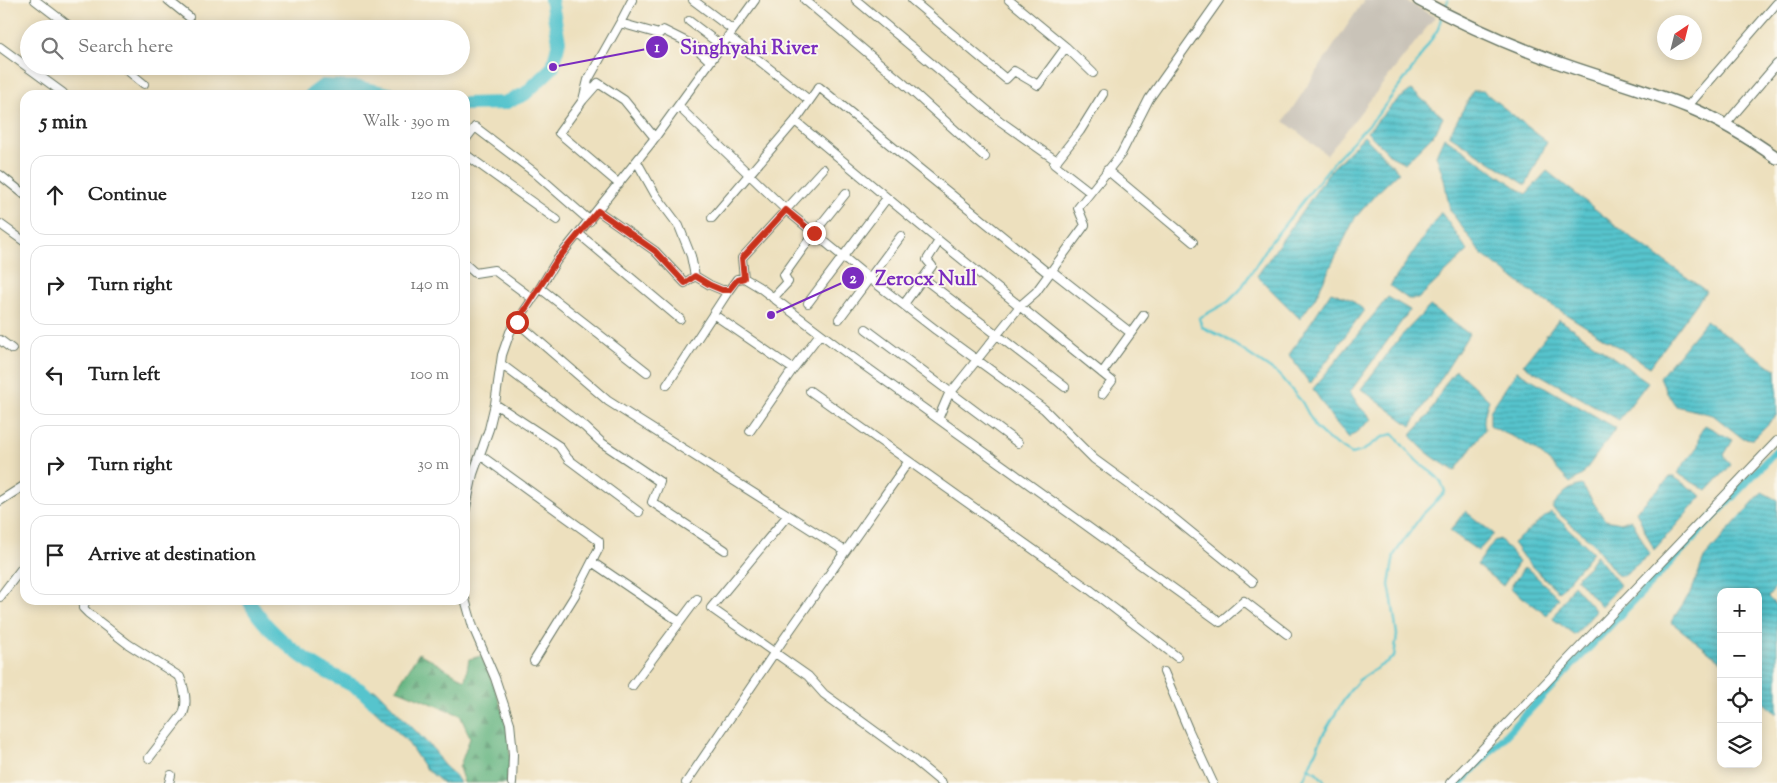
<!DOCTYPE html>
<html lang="en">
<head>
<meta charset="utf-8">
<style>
  :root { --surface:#fff; --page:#f2f2f2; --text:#222; --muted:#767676; --line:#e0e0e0 }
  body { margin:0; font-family:"Sorts Mill Goudy",serif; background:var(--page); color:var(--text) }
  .controls { position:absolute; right:15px; bottom:15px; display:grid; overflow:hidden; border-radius:10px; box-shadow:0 2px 12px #0003 }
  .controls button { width:45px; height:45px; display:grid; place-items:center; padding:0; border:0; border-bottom:1px solid var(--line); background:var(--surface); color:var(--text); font:25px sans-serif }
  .compass { position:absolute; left:1657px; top:15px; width:45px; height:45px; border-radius:50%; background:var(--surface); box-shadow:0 2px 12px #0003; rotate:35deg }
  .stop { position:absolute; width:15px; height:15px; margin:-11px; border:4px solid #c8321e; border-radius:50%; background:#fff }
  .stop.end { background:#c8321e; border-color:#fff; box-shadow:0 1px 5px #0008 }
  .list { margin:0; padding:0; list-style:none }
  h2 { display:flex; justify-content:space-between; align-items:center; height:65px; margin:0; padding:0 20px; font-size:21px }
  h2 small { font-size:16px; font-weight:400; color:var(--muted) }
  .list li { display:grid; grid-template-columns:32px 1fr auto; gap:15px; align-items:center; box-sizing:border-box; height:80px; margin:0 10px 10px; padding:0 10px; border:1px solid var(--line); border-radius:15px }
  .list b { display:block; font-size:19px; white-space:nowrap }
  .list em { font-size:16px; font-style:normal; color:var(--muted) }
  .icon { flex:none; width:28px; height:28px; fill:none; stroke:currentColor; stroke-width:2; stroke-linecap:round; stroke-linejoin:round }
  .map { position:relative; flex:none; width:1777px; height:783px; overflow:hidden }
  .search { position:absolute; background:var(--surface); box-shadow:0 2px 12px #0003; left:20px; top:20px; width:450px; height:55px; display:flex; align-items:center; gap:12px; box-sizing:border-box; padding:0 18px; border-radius:28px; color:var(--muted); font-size:19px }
  .panel { position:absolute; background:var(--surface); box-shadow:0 2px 12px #0003; left:20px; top:90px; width:450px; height:515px; border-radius:15px }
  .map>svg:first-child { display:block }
</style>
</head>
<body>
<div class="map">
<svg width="1777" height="783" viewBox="0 0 1777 783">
  <defs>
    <pattern id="forest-firs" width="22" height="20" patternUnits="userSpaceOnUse" patternTransform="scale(1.25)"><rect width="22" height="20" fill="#62b37f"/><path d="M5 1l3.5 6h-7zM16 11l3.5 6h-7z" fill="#509369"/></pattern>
    <pattern id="water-rules" width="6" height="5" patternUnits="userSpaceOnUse" patternTransform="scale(1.25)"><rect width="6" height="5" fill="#57c4cd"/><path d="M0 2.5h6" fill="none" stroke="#47a0a7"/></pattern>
  </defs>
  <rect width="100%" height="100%" fill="#fbf7ec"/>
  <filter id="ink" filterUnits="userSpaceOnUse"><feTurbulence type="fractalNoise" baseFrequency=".02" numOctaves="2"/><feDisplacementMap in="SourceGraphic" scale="10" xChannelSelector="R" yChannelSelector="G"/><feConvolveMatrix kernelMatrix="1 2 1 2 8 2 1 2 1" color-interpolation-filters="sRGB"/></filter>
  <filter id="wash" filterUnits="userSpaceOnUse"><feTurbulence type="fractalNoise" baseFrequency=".0096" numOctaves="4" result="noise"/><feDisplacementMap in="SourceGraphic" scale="20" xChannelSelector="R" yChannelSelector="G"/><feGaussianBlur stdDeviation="1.12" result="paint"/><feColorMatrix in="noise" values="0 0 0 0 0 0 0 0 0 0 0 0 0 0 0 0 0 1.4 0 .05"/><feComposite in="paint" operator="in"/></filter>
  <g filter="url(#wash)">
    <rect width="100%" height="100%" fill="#ede0be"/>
    <path fill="#c9c3b8" d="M 1364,0 L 1404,0 L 1435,17 L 1327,155 L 1284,121 Z"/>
    <path fill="url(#forest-firs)" stroke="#40785a" d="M 419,653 L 465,680 L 469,659 L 481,656 C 495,687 509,721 510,756 C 510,765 508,774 506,783 L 464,783 L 459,768 L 470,738 L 460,715 L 396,689 Z"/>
    <path fill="url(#water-rules)" stroke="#3b8080" d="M 1411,90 L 1443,117 L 1436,132 L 1405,163 L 1391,156 L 1367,132 L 1394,103 Z
      M 1473,91 L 1483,91 L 1547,142 L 1526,185 L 1449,135 Z
      M 1364,136 L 1399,172 L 1376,194 L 1355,218 L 1315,298 L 1300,319 L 1257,276 L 1331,170 Z
      M 1444,137 L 1526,194 L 1547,171 L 1633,239 L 1706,291 L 1650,367 L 1537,296 L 1481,254 L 1450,210 L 1444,179 L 1436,155 Z
      M 1441,212 L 1468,251 L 1418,299 L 1408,299 L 1390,286 Z
      M 1331,292 L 1350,299 L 1364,310 L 1310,384 L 1289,355 Z
      M 1388,297 L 1410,310 L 1350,392 L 1359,406 L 1372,419 L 1349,438 L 1332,418 L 1313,389 Z
      M 1430,306 L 1469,334 L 1411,426 L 1361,389 L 1401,336 Z
      M 1559,319 L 1648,382 L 1619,420 L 1523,365 Z
      M 1706,321 L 1776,370 L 1777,415 L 1753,439 L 1742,438 L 1713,415 L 1676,406 L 1667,393 L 1660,377 Z
      M 1456,370 L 1489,400 C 1486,410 1482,419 1485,429 L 1455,471 C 1439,461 1422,452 1411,435 L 1429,415 L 1445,384 Z
      M 1517,371 L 1616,428 L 1582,475 L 1570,483 C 1556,468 1543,454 1525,443 C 1514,436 1501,433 1490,425 L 1490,411 Z
      M 1705,425 L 1733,440 L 1724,455 L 1731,465 L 1707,491 L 1677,473 L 1698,446 L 1700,433 Z
      M 1670,477 L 1674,477 L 1702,496 L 1654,550 L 1636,511 Z
      M 1582,485 L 1605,520 L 1621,523 L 1631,519 L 1650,554 L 1623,576 L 1617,575 L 1593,543 L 1552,508 C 1562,495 1566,488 1582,485 Z
      M 1762,492 L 1777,500 L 1777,586 L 1768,597 L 1777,606 L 1777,714 L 1758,698 L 1758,592 L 1721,592 L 1721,661 L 1671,622 L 1692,590 L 1704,558 Z
      M 1465,511 L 1494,534 L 1478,551 L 1450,531 Z
      M 1551,512 L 1593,552 L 1559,592 L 1526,561 L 1513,543 Z
      M 1500,539 L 1519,562 L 1503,586 L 1477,565 L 1494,541 Z
      M 1596,555 L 1620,585 L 1601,607 L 1576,578 L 1589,566 Z
      M 1527,568 L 1559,598 L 1547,615 L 1510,588 L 1523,569 Z
      M 1573,585 L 1596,611 L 1575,635 L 1553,619 Z
      M 361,690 L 376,690 L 435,751 C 442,769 454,770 460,783 L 443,783 L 425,768 L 406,740 L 364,700 Z"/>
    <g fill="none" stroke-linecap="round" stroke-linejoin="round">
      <path stroke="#57c4cd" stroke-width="2.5" d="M 1444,10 L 1448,0
        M 1308,768 L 1316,772 L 1326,783
        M 1302,783 L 1323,735 L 1334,716 L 1349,692 L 1359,680 L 1394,657 L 1397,635 L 1392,600 L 1389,585 L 1394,555 L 1421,516 L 1445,492 C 1440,472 1426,472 1414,458 C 1406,451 1401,442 1393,434 C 1380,436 1375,443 1364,450 C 1361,452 1356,453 1352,454 L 1328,439 L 1316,428 L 1302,402 L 1278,374 L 1223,337 L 1202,327 L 1199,318 L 1228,302 L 1240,290 L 1270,243 L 1337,158 L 1376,117 L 1414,67 L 1438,29 L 1442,15"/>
      <path stroke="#57c4cd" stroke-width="8" d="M 1460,783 L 1777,450"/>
      <path stroke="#57c4cd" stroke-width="14" d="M 311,95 L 323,86 L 361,88 L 394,95
        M 465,104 L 504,103 L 525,94 L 553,67 L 559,41 L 551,0
        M 249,600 C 259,624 298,656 321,669 C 334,676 347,682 359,689 C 365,692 369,698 374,702"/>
    </g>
  </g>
  <g filter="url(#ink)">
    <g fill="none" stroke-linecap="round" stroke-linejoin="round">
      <g stroke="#677664" stroke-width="10">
        <path id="street" d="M 35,0 L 73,29
          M 168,0 L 189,17
          M 632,0 L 620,23 L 659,34 L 663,30 L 693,45 L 710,61
          M 693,0 L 733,30
          M 805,0 L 903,83 L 985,157
          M 856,0 L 1000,121 L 1057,161
          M 912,0 L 1006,79 L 1014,71 L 1038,85 L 1066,47
          M 1009,0 L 1066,47 L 1093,73
          M 689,21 L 722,46
          M 620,23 L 588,80 L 583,100 L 598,83 L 624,100 L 655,138
          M 728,36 L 809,100
          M 0,47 L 63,93
          M 122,66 L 144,84
          M 583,100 L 559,133 L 619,184
          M 678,106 L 786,210 L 869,278 L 936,330 L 1044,409 L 1094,459 L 1164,510 L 1252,582
          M 1687,107 L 1777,3
          M 795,121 L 921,226 L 1112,381 L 1102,394
          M 1725,125 L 1777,64
          M 465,140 L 475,127 L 534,172 L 590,221
          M 465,154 L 557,220
          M 637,162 L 655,194 L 679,226 L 691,256 L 695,276 L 710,285 L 722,290 L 729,290 L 737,279 L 744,278 L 759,287 L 837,346 L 1220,622 L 1244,601 L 1287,634
          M 1107,170 L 1193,242
          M 0,175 L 25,195
          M 1090,192 L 1054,164 L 1080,131 L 1103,94
          M 598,211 L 655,251 L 685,283 L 695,276
          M 712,218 L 795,121 L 819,87 L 1049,274
          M 0,224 L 25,242
          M 579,234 L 680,319
          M 465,264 L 475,273 L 494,270 L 533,299
          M 1052,271 L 1131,333
          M 744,278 L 742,258 L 823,169
          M 923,278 L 1065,387
          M 540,288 L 647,372
          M 773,298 L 788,282 L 784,275 L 814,233 L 846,193
          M 808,303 L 887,198
          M 904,304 L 932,266 L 927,260 L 939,241
          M 713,314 L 793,369
          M 839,319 L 901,236
          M 517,322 L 608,401 L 845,551
          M 866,329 L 1018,443
          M 0,340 L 12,349
          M 501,364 L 585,427 L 602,443 L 660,482 L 652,502 L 725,550
          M 1102,373 L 1144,315
          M 667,385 L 729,290
          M 810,391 L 1089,589 L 1177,657
          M 495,404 L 559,446 L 568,459 L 639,512
          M 938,419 L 948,396 L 1020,306 L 1036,292 L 1085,225 L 1078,208 L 1121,154 L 1149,99 L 1219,0
          M 750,431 L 793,369 L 820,334
          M 480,455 L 599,541 L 599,548 L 575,595 L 534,661
          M 0,501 L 25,485
          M 465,512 L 473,474 L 489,429 L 495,404 L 502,355 L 510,332 L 540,288 L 557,260 L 651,143 L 755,0
          M 788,515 L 711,608 L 808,676 L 824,694 L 913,759 L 942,783
          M 592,562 L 680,622
          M 0,597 L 25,564
          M 465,599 L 473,627 L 495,678 L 510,723 L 513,754 L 512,783
          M 86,600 L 83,608 L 88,613 L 128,644 L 180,677 C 184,687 188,703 183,714 L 149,758
          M 1164,672 L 1189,731 L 1213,783
          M 632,686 L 697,599
          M 169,783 L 171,775
          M 686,783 L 783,640 L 906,465
          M 1450,783 L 1777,441"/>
      </g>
      <g stroke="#677664" stroke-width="14">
        <path id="primary" d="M 1419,0 C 1462,24 1508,44 1554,61 C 1598,77 1644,89 1688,107 C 1720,120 1749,138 1777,158"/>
      </g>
      <use href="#street" stroke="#fff" stroke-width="8"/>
      <use href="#primary" stroke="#fff" stroke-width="11"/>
    </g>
  </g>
  <g fill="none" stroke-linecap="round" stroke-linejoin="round" filter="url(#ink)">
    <path stroke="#c8321e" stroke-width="6" d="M 517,322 L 557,260 L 598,211 L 655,251 L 685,283 L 695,276 L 710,285 L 722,290 L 729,290 L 737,280 L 744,278 L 742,258 L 786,210 L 814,233"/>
  </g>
  <path fill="none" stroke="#7b2cbf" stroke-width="2" d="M553 67L657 47M771 315L853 278"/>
  <g fill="#7b2cbf" stroke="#fbf7ec" stroke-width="2">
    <circle cx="553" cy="67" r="5"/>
    <circle cx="771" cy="315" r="5"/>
    <circle cx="657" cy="47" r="12"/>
    <circle cx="853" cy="278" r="12"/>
  </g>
  <g font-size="15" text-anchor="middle" font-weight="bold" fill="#fff">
    <text x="657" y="52">1</text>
    <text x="853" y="283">2</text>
  </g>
  <g font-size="20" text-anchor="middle" font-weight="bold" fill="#7b2cbf" stroke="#fbf7ec" stroke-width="4" stroke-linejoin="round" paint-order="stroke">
    <text x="749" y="54">Singhyahi River</text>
    <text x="926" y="285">Zerocx Null</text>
  </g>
</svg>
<div class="controls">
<button>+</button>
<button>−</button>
<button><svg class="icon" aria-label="locate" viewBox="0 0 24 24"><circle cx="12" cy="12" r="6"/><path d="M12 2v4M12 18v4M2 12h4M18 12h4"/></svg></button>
<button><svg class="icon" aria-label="layers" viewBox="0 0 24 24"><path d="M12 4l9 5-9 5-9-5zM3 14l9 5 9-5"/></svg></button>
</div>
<svg class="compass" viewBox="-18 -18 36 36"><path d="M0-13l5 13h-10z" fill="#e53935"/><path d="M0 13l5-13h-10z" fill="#767676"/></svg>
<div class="stop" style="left:517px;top:322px"></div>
<div class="stop end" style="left:814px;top:233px"></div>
<div class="search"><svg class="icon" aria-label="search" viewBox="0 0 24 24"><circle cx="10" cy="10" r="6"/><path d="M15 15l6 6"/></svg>Search here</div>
<section class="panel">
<h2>5 min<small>Walk · 390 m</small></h2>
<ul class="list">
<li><svg class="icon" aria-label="ahead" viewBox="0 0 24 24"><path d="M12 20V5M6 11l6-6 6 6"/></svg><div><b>Continue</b></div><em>120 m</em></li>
<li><svg class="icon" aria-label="right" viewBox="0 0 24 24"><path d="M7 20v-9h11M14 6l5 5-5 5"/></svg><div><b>Turn right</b></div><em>140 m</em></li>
<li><svg class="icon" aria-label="left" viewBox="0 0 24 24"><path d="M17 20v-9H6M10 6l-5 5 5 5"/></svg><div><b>Turn left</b></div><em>100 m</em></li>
<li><svg class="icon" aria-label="right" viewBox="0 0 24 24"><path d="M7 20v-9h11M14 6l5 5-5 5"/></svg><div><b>Turn right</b></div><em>30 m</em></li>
<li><svg class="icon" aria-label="arrive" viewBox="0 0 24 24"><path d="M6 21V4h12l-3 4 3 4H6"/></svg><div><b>Arrive at destination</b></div></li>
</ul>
</section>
</div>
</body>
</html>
